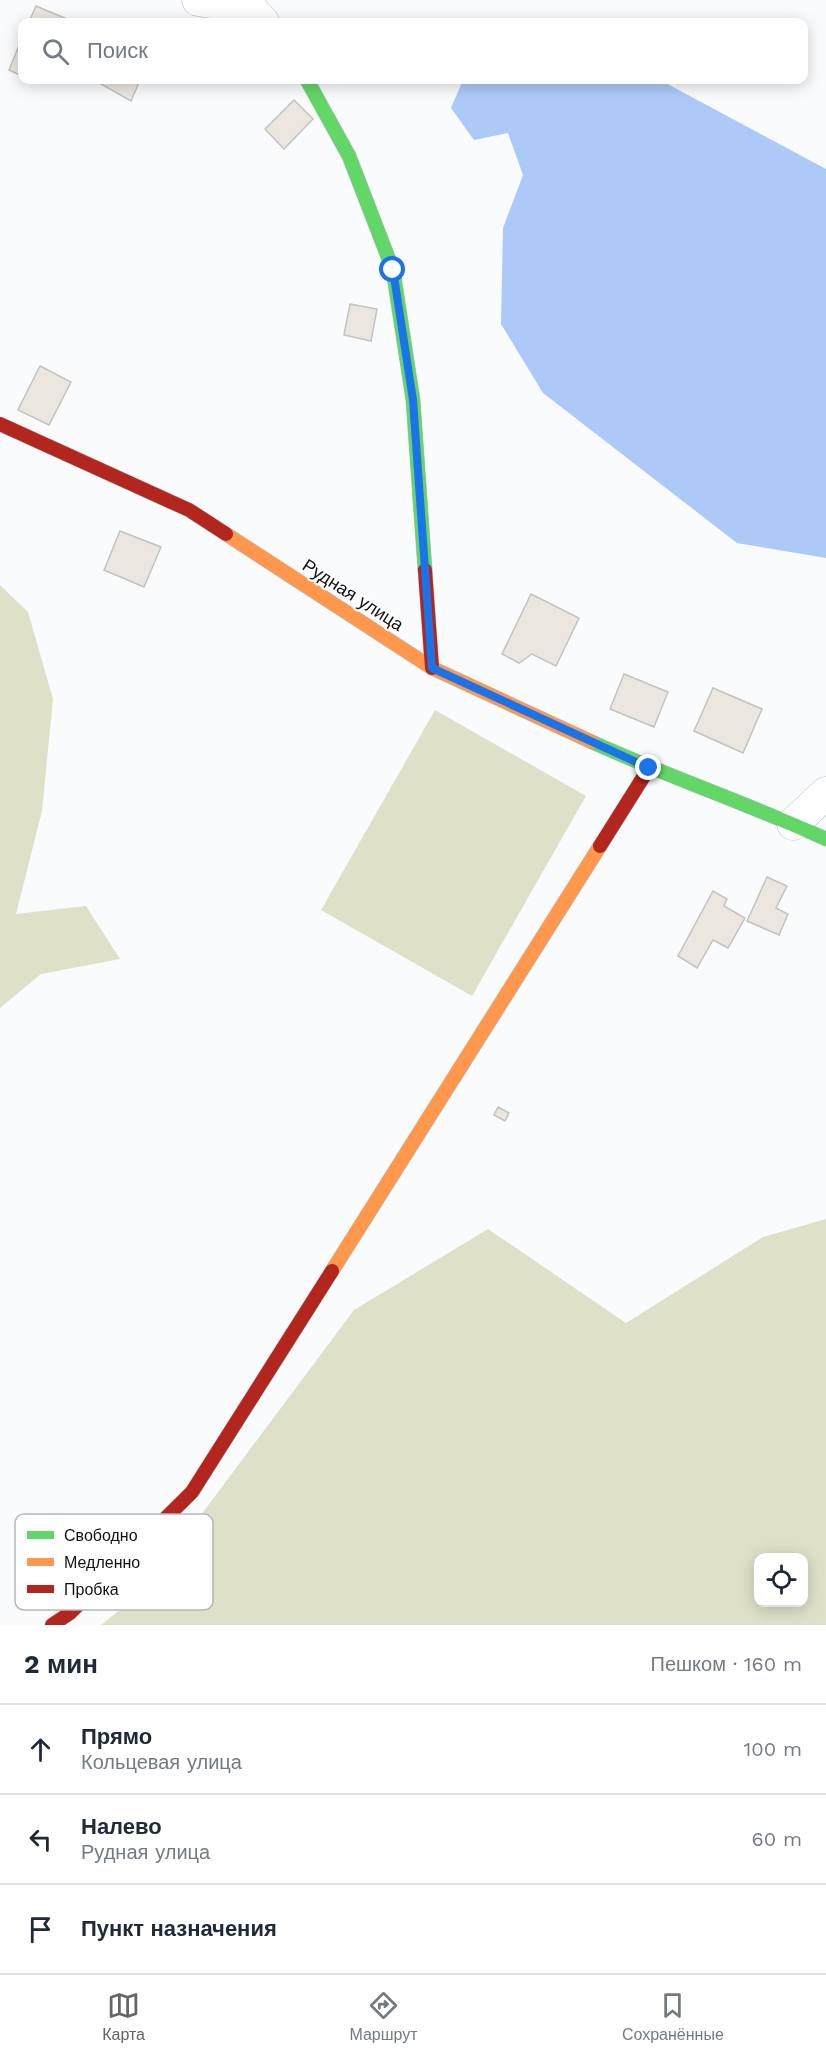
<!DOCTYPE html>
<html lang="ru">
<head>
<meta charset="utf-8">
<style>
  :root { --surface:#fff; --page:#f2f2f3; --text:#1f2937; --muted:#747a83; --line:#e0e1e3; --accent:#626466 }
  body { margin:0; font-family:"Work Sans",sans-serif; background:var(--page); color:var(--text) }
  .controls { position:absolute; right:18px; bottom:18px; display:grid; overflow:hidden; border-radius:12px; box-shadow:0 3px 15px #0003 }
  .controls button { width:54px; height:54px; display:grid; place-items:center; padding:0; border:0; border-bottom:2px solid var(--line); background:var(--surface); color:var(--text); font:30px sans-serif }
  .stop { position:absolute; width:18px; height:18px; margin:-14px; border:4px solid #1a73e8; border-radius:50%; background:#fff }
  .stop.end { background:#1a73e8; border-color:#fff; box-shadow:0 2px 6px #0008 }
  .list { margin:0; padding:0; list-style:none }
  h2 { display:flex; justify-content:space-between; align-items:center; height:78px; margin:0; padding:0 24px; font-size:26px }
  h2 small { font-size:20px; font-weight:400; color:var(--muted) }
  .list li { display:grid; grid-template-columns:39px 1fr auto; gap:18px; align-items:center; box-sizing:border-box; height:90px; padding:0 24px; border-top:2px solid var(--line) }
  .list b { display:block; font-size:22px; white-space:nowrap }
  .list p { margin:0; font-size:20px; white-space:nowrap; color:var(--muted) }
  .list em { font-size:20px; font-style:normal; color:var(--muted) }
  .icon { flex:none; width:33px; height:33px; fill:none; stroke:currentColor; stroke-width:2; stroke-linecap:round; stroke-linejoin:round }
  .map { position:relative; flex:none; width:826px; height:1625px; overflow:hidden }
  .search { position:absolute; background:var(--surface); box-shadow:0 3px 15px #0003; left:18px; right:18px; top:18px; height:66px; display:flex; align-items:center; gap:15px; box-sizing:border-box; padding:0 21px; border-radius:12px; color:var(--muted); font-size:22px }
  .sheet { height:348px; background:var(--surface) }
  nav { display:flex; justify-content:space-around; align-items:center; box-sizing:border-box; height:84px; border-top:2px solid var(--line); background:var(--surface); font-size:16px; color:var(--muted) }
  nav a { display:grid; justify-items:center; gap:3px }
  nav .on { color:var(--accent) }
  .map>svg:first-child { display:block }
</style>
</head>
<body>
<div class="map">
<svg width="826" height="1625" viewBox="0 0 826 1625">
  <rect width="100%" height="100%" fill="#f9fbfd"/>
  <path fill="#dee1c7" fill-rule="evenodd" d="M 0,585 L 28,612 L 53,699 L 42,811 L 16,914 L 86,906 L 120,959 L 41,974 L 0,1008 Z
    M 435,710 L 586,796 L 472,996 L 321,910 Z
    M 826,1219 L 826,1625 L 101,1625 L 145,1590 L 354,1310 L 488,1229 L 626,1323 L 763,1237 ZM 758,1558 L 804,1558 L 804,1602 L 758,1602 Z"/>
  <path fill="#adc9f8" d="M 463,80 L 660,80 L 826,169 L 826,558 L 737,543 L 543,393 L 501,324 L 503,228 L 523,175 L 508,133 L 474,140 L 451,108 Z"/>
  <path fill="#ece6e0" stroke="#c3c2c1" stroke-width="1.5" d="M 36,6 L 72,21 L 71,22 L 29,22 Z
    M 22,38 L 22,76 L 9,70 Z
    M 94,80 L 140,80 L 131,101 Z
    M 294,100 L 313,119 L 284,149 L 265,129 Z
    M 350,304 L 377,309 L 371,341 L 344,335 Z
    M 40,366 L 71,382 L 49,425 L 18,410 Z
    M 120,531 L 161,547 L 144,587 L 104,570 Z
    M 531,594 L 579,618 L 556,666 L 532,654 L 519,663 L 502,654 Z
    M 624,674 L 668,692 L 654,727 L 610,709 Z
    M 713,688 L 762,709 L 743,753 L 694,731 Z
    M 767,877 L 787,886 L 776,908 L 788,914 L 779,935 L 747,921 Z
    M 713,891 L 727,899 L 724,906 L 745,918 L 728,948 L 713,940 L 697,968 L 678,956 Z
    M 498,1107 L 509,1113 L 505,1121 L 494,1115 Z"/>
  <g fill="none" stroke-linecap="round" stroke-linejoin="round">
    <g stroke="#bbbdc0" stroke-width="33">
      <path id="street" d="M 198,0 L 250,8 L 263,22
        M 793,824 L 826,793"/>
    </g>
    <g stroke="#bbbdc0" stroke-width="15">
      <path id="fast" d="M 307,80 L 349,156 L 393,270 L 413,400 L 425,570
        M 592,742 C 669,777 749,804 826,839"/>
    </g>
    <g stroke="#bbbdc0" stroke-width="15">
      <path id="slow" d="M 226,534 L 432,668 L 592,742
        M 332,1271 L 600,846"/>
    </g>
    <g stroke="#bbbdc0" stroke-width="15">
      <path id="jam" d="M 0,424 L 189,510 L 226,534
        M 425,570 L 432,668
        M 600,846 L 649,768
        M 52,1625 L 70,1613 L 192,1492 L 332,1271"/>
    </g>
    <use href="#street" stroke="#fefeff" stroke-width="32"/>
    <use href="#fast" stroke="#63d668" stroke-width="14"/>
    <use href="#slow" stroke="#ff974d" stroke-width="14"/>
    <use href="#jam" stroke="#b3261e" stroke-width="14"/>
  </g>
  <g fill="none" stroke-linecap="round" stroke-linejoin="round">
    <path stroke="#1a73e8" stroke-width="8" d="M 393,270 L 413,400 L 432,668 L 649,768"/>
  </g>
  <g text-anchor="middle" stroke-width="4.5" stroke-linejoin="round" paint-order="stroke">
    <g font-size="18" fill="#101215" stroke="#fff">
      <text transform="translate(353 595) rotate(33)" y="6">Рудная улица</text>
    </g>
  </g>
  <rect x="15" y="1514" width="198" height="96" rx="9" fill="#fff" stroke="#b7b8b9" stroke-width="1.5"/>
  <rect x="27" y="1531" width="27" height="8" fill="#63d668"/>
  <rect x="27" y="1558" width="27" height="8" fill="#ff974d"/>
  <rect x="27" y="1585" width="27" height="8" fill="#b3261e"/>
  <g font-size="16" fill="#101215">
    <text x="64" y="1541">Свободно</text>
    <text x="64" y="1568">Медленно</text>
    <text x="64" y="1595">Пробка</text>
  </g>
</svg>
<div class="controls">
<button><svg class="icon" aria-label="locate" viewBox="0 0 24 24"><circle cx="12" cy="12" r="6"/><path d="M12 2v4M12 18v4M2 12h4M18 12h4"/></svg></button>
</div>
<div class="stop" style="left:393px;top:270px"></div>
<div class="stop end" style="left:649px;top:768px"></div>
<div class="search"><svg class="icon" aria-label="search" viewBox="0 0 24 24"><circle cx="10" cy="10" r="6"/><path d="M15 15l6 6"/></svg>Поиск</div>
</div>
<section class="sheet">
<h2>2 мин<small>Пешком · 160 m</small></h2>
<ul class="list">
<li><svg class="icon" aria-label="ahead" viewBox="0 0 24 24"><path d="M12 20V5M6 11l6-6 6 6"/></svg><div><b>Прямо</b><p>Кольцевая улица</p></div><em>100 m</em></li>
<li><svg class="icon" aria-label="left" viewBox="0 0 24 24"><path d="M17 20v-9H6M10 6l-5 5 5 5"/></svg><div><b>Налево</b><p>Рудная улица</p></div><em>60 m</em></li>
<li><svg class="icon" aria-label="arrive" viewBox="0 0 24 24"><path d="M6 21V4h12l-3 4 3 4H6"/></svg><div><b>Пункт назначения</b></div></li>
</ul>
</section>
<nav>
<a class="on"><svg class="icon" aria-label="map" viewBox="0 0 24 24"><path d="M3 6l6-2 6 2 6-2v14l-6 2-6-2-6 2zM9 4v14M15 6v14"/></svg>Карта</a>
<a><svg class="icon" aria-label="directions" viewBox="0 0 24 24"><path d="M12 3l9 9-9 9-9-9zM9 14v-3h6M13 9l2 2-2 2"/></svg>Маршрут</a>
<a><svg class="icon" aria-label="saved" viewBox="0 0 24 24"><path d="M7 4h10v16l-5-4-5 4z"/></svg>Сохранённые</a>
</nav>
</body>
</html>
